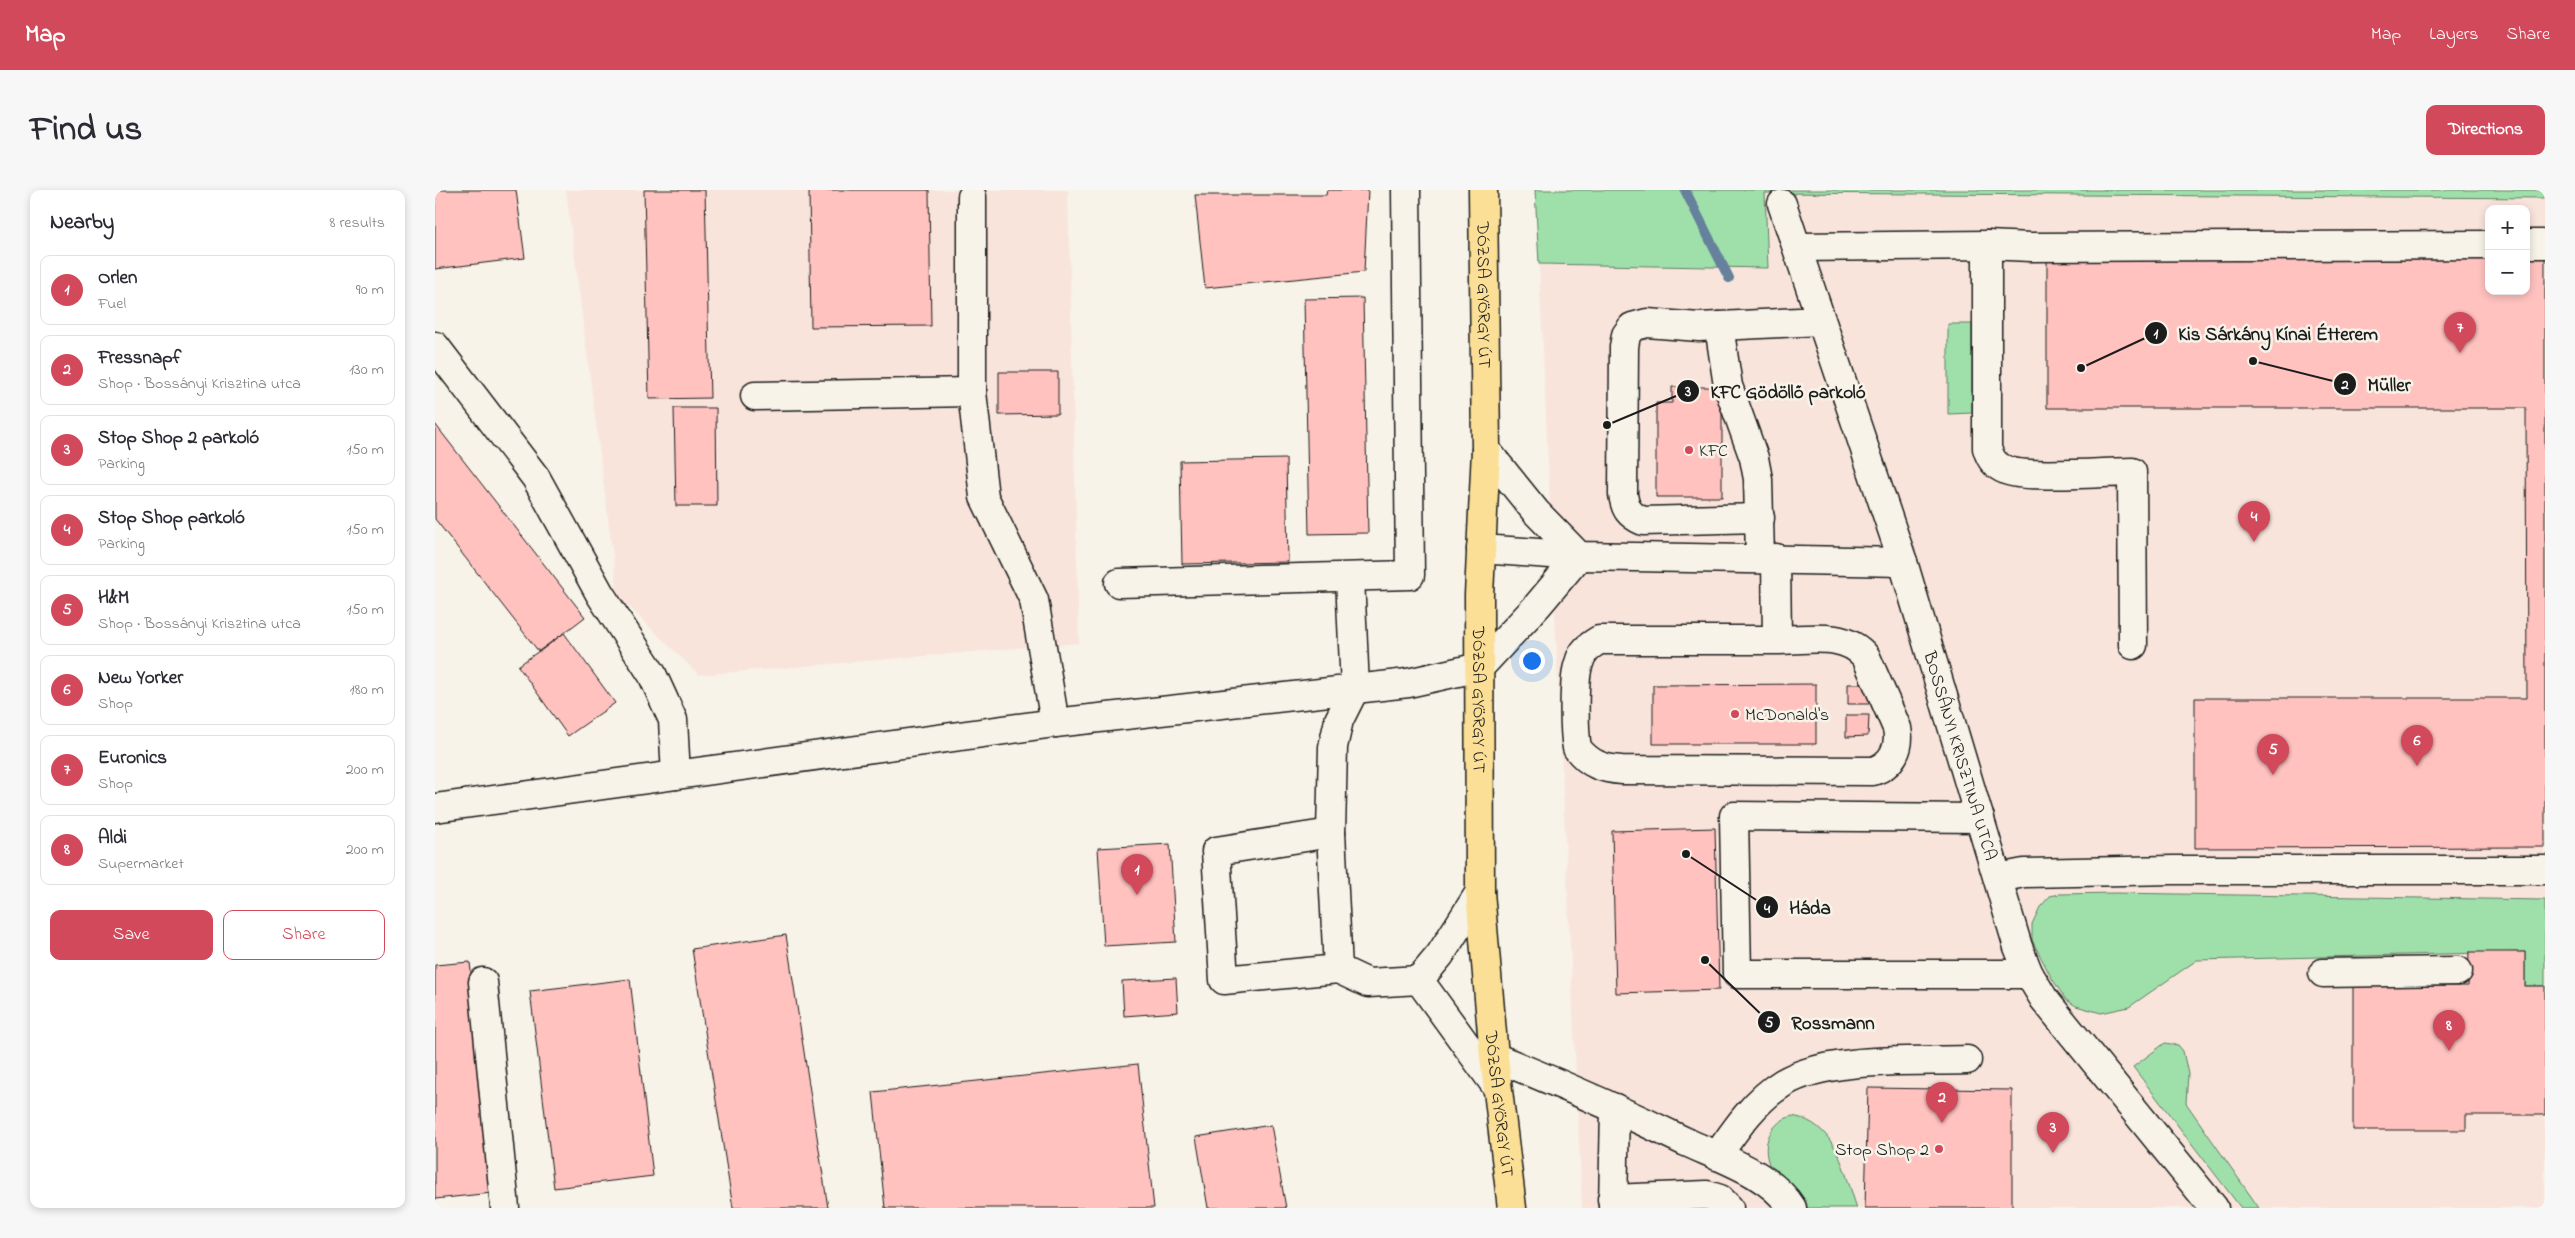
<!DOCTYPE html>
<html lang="en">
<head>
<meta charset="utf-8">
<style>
  :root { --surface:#fff; --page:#f7f7f7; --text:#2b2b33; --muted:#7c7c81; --line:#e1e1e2; --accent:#d1495b }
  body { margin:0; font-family:"Indie Flower",sans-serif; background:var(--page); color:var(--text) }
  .controls { position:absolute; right:15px; top:15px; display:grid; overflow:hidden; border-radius:10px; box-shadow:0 2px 8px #0003 }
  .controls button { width:45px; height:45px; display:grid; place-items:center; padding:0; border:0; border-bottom:1px solid var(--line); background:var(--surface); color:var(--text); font:25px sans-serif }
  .you { position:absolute; left:1096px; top:470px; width:18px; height:18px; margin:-12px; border:4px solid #fff; border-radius:50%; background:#1a73e8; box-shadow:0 0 0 8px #1a73e833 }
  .badge { display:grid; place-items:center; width:32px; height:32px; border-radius:50%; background:var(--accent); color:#fff; font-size:16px; font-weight:700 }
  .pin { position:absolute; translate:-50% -41px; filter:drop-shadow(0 1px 2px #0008) }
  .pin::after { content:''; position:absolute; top:26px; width:18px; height:15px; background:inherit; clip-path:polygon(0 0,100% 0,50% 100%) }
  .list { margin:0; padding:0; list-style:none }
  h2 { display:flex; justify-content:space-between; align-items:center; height:65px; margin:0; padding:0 20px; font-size:21px }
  h2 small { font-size:16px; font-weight:400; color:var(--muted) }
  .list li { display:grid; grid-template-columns:32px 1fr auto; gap:15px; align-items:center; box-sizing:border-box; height:70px; margin:0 10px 10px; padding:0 10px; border:1px solid var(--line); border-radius:10px }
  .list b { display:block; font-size:19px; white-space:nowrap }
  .list p { margin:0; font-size:16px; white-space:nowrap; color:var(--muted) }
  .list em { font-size:16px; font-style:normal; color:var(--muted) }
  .actions { display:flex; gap:10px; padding:15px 20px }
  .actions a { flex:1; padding:11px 0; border:1px solid var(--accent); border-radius:10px; text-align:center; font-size:18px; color:var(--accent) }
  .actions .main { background:var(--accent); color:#fff }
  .map { position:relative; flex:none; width:2110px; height:1018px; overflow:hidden; border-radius:10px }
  header { display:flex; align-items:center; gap:30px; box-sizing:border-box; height:70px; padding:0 25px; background:var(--accent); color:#fff }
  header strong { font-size:24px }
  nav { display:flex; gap:28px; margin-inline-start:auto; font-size:18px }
  .intro { display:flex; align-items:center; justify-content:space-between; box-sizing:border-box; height:120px; padding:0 30px }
  h1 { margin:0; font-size:35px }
  .button { padding:12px 22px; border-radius:10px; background:var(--accent); color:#fff; font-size:18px; font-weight:700 }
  main { display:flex; gap:30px; padding:0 30px }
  aside { flex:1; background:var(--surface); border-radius:10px; box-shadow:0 2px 8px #0003 }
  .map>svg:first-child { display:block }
</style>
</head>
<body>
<header>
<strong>Map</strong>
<nav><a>Map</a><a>Layers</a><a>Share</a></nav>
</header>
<div class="intro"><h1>Find us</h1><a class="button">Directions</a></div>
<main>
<aside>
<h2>Nearby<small>8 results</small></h2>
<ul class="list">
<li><span class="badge">1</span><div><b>Orlen</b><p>Fuel</p></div><em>90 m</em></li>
<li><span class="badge">2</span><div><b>Fressnapf</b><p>Shop · Bossányi Krisztina utca</p></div><em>130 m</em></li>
<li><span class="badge">3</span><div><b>Stop Shop 2 parkoló</b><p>Parking</p></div><em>150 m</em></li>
<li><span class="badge">4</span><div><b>Stop Shop parkoló</b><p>Parking</p></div><em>150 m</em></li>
<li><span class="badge">5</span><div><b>H&amp;M</b><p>Shop · Bossányi Krisztina utca</p></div><em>150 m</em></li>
<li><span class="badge">6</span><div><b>New Yorker</b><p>Shop</p></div><em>180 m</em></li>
<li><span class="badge">7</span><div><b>Euronics</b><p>Shop</p></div><em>200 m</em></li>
<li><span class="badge">8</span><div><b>Aldi</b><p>Supermarket</p></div><em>200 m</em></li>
</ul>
<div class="actions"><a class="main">Save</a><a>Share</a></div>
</aside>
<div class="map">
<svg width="2110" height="1018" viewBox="0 0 2110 1018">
  <rect width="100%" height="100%" fill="#f7f3e8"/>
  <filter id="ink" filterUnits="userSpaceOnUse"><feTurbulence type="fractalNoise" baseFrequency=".02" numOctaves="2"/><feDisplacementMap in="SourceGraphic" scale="10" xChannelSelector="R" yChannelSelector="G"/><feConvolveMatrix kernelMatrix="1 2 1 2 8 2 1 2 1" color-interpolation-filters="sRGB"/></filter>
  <g filter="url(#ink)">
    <path fill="#f9e4dc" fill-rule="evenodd" d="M 131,0 L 633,0 L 644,453 L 264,485 L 183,406 Z
      M 1329,3 L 2110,8 L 2110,710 L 1625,704 L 1596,739 L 1597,750 L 1616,787 L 1762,770 L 2090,762 L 2110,796 L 2110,1018 L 1147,1018 L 1104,74 L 1333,78 ZM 2054,19 L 2091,19 L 2091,101 L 2054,101 Z"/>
    <path fill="#9fe0aa" stroke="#5e7e63" d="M 1100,0 L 2110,0 L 2110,8 L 1330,3 L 1333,78 L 1104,74 Z
      M 1513,134 L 1537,134 L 1537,223 L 1513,224 Z
      M 1680,703 L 2110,710 L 2110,796 L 2090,796 L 2090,762 L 1762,770 L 1694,817 L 1666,823 L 1641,816 L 1631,810 L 1616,787 L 1597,750 L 1597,734 L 1605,717 L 1615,706 L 1625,704 Z
      M 1730,853 L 1743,855 L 1748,861 L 1753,884 L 1751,913 L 1824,1018 L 1806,1018 L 1698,877 Z
      M 1357,926 C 1402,933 1409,982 1422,1018 L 1368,1018 C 1357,1005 1340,990 1334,974 C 1326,953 1336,932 1357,926 Z"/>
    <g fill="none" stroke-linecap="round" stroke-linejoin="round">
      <path stroke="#66819c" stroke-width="10" d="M 1250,0 L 1294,88"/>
    </g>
    <path fill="#ffc2bf" stroke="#1c1c1c" d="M 0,0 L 81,0 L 90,68 L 0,79 Z
      M 209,0 L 270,0 L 275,208 L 214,209 Z
      M 374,0 L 494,0 L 496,136 L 376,137 Z
      M 892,0 L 933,0 L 929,82 L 770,98 L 760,5 L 891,5 Z
      M 1612,65 L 2054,65 L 2054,101 L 2091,101 L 2091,65 L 2110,65 L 2110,657 L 1760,658 L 1760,508 L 2092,508 L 2091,218 L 1612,218 Z
      M 928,108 L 933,343 L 874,344 L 869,109 Z
      M 564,182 L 623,182 L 623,224 L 564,225 Z
      M 1237,197 L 1287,197 L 1287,307 L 1221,307 L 1221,213 L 1237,213 Z
      M 239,218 L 281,218 L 282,316 L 241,316 Z
      M 0,234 L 150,427 L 104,462 L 0,329 Z
      M 851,269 L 853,372 L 747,374 L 745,271 Z
      M 129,443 L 180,513 L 133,546 L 83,476 Z
      M 1381,494 L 1381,554 L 1218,554 L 1218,495 Z
      M 1413,494 L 1433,494 L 1434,514 L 1413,514 Z
      M 1411,525 L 1434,525 L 1433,546 L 1411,547 Z
      M 1280,638 L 1284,800 L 1181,803 L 1177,641 Z
      M 735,654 L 741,752 L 669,756 L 663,658 Z
      M 351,745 L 393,1018 L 298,1018 L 257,759 Z
      M 2034,762 L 2090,762 L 2090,796 L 2110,796 L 2110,925 L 2031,925 L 2031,940 L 1918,940 L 1918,796 L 2033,796 Z
      M 35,772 L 57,1003 L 0,1009 L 0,775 Z
      M 741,788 L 743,822 L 689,826 L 687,791 Z
      M 195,789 L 218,986 L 119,998 L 95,801 Z
      M 703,874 L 719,1018 L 450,1018 L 438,902 Z
      M 1433,898 L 1577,900 L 1577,1018 L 1430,1018 Z
      M 836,935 L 851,1018 L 773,1018 L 761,947 Z"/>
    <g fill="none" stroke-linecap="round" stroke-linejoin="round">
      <g stroke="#1c1c1c" stroke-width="31">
        <g id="minor">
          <path d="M 537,7 L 537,202 L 549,307 L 599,410 L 620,533"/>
          <path id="s1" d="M 1347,14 L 1468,372 L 1583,757 L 1594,784 L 1609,809 L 1779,1018"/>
          <path d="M 2091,54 L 2110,54"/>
          <path d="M 1552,55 L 1596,57 L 2054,55"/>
          <path d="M 1362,57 L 1552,55 L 1552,258 C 1555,269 1560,276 1571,280 C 1590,289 1671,282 1697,282 L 1698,455"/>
          <path d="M 1284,136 L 1293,196 L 1319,268 L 1323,289 L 1325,367"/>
          <path d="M 0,156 L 101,288 L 165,404 L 217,484 L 238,530 L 241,585"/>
          <path d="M 320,206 L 537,202"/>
          <path d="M 1051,260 L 1101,322 L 1144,366"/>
          <path d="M 1325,328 L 1208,331 C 1194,325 1190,319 1188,304 L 1189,157 L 1191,145 L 1197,137 L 1212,133 L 1264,137 L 1385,131"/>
          <path d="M 1046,359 L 1144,366 L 1468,372"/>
          <path d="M 1341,368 L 1342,450 L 1164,450 C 1154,456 1147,461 1144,473 C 1138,488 1139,542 1142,558 C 1154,574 1168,579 1187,580 L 1438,581 C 1457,575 1466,558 1462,538 L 1431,467 C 1410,441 1373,450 1342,450"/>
          <path d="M 684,393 L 975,385 L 971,0"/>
          <path d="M 0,618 L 620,533 L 973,493 L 1045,477 L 1102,416 L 1144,366"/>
          <path d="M 1545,628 L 1299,626 L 1302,784 L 1594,784"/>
          <path d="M 896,643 L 781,661 L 789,790 L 903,779 L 933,793 L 984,790 L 1005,765 L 1045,702"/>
          <path d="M 1563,688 L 1589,683 L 1738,680 L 2110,680"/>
          <path d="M 903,779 L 896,643 L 898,557 L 904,530 L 920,498 L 915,388"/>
          <path d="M 1888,783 L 2023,781"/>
          <path d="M 984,790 L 1061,896"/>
          <path d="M 48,792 L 70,1018"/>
          <path d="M 1059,867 C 1124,893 1188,921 1251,952 C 1286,968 1336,984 1357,1018"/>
          <path d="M 1282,966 C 1300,940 1320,910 1348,893 C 1392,866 1480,872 1532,870"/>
          <path d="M 1177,1009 L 1272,1005 L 1285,1009 L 1294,1018"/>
          <path d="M 1178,1018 L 1180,918"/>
        </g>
      </g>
      <g stroke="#1c1c1c" stroke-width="31">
        <g id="major">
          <path id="s2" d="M 1048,0 L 1051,260 L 1044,405 L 1045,702 L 1059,867 L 1077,1018"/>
        </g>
      </g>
      <use href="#minor" stroke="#f7f3e8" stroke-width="28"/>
      <use href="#major" stroke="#fbdf96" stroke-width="28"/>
    </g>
  </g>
  <g fill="#d1495b" stroke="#f7f3e8" stroke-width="2">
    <circle cx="1254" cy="260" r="5"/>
    <circle cx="1300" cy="524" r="5"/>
    <circle cx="1504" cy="959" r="5"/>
  </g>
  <g text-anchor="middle" stroke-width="5" stroke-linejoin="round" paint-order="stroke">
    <g font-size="18" fill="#1c1c1c" stroke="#f7f3e8">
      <text dy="6" stroke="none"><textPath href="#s2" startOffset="105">DÓZSA GYÖRGY ÚT</textPath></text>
      <text dy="6" stroke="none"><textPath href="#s2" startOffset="510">DÓZSA GYÖRGY ÚT</textPath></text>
      <text dy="6" stroke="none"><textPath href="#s1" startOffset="580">BOSSÁNYI KRISZTINA UTCA</textPath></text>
      <text dy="6" stroke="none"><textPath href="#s2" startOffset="915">DÓZSA GYÖRGY ÚT</textPath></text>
    </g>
    <g font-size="18" fill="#1c1c1c" stroke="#f7f3e8" text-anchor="start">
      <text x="1264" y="266">KFC</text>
      <text x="1310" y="530">McDonald's</text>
      <text x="1494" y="965" text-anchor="end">Stop Shop 2</text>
    </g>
  </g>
  <path fill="none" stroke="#1c1c1c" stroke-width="2" d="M1646 178L1721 143M1818 171L1910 194M1172 235L1253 201M1251 664L1332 717M1270 770L1334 832"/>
  <g fill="#1c1c1c" stroke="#f7f3e8" stroke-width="2">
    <circle cx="1646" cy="178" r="5"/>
    <circle cx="1818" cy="171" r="5"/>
    <circle cx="1172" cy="235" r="5"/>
    <circle cx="1251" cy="664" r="5"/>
    <circle cx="1270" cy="770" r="5"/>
    <circle cx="1721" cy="143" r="12"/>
    <circle cx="1910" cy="194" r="12"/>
    <circle cx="1253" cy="201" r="12"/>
    <circle cx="1332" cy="717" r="12"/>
    <circle cx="1334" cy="832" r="12"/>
  </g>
  <g font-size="15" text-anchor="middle" font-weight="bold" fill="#fff">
    <text x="1721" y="148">1</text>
    <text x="1910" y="199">2</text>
    <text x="1253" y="206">3</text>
    <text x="1332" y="723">4</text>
    <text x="1334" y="837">5</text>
  </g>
  <g font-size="19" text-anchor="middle" font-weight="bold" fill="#1c1c1c" stroke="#f7f3e8" stroke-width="5" stroke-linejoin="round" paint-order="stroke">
    <text x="1843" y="150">Kis Sárkány Kínai Étterem</text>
    <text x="1954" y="201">Müller</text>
    <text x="1353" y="208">KFC Gödöllő parkoló</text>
    <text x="1375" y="724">Háda</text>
    <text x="1398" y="839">Rossmann</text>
  </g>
</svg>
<div class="controls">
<button>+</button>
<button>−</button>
</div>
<div class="you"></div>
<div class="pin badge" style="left:702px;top:705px">1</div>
<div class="pin badge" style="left:1507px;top:933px">2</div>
<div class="pin badge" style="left:1618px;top:963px">3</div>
<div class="pin badge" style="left:1819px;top:352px">4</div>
<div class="pin badge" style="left:1838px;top:585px">5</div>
<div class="pin badge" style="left:1982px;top:576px">6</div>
<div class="pin badge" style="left:2025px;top:163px">7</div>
<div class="pin badge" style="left:2014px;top:861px">8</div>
</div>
</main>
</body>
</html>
